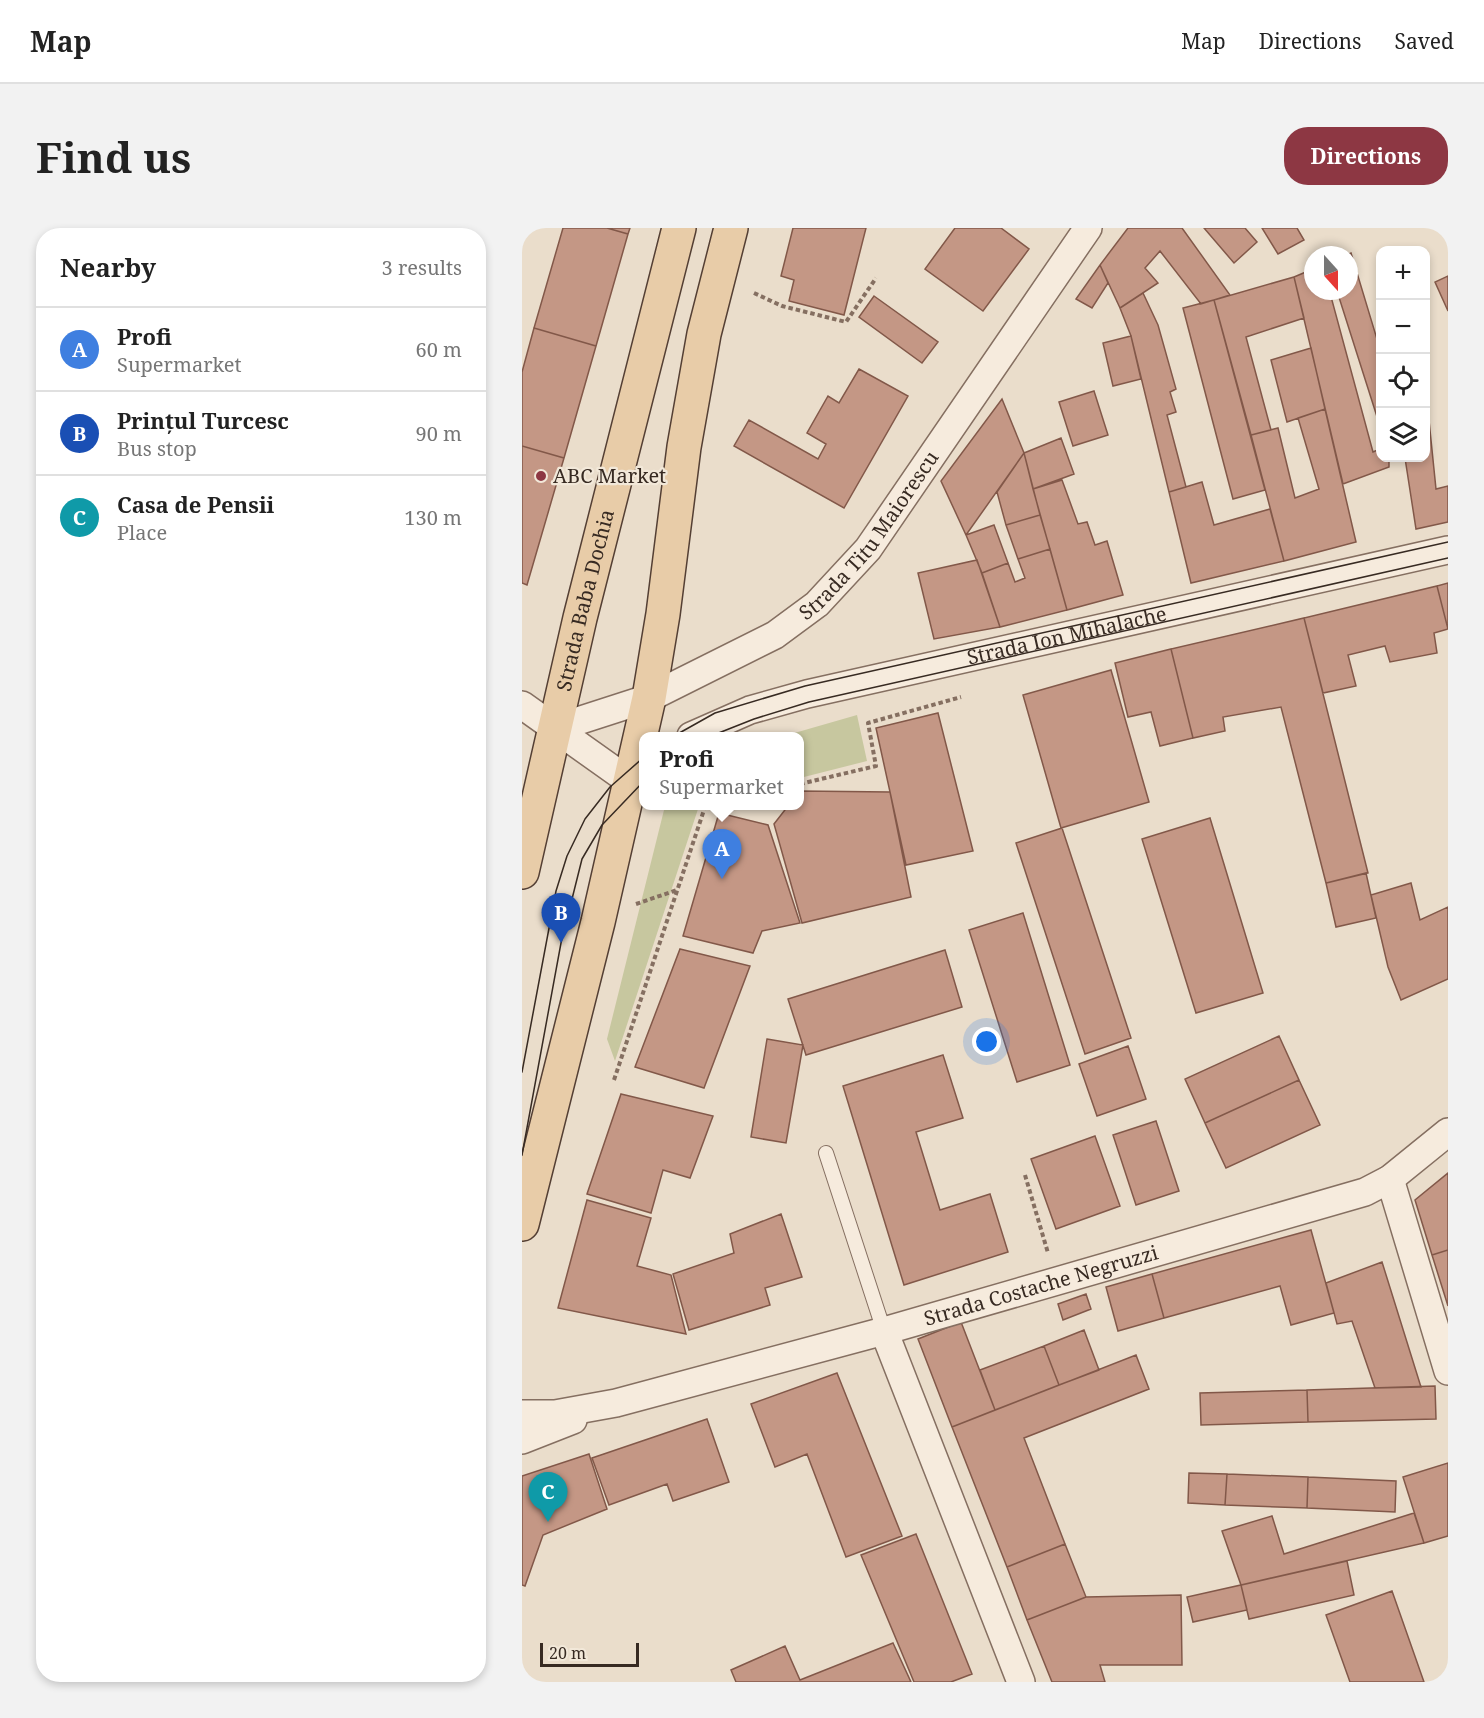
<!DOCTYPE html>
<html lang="en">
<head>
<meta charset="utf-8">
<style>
  :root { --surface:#fff; --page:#f2f2f2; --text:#222; --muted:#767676; --line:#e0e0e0; --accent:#8d3743 }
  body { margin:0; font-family:"Noto Serif",serif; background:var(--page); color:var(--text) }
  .controls { position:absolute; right:18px; top:18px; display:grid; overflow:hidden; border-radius:12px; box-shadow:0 3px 9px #0003 }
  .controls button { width:54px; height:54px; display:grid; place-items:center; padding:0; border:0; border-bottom:2px solid var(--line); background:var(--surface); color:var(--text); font:30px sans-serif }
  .compass { position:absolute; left:782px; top:18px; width:54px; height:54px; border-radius:50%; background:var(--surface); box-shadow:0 3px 9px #0003; rotate:159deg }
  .scale { position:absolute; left:18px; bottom:15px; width:99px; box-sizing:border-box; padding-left:6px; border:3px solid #372a22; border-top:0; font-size:16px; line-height:21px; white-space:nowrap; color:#372a22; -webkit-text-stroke:4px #f2e8d9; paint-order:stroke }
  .you { position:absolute; left:465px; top:814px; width:21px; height:21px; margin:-15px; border:4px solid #fff; border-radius:50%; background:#1a73e8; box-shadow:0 0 0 9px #1a73e833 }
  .badge { display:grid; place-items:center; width:39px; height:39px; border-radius:50%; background:var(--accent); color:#fff; font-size:20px; font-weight:700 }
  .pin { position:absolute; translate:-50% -50px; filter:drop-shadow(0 2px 3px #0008) }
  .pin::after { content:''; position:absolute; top:32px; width:21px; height:18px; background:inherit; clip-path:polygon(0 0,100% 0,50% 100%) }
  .popup { position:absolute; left:117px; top:504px; width:165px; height:78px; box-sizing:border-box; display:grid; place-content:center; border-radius:12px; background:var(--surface); filter:drop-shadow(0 2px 4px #0005); font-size:20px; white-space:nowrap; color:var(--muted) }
  .popup b { font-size:22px; color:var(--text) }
  .popup::after { content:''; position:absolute; left:50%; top:100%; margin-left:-12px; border:12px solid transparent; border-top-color:var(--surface) }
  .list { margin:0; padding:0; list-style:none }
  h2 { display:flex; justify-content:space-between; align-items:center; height:78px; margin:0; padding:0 24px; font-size:26px }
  h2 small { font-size:20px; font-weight:400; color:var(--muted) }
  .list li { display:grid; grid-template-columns:39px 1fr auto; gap:18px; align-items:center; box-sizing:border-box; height:84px; padding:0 24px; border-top:2px solid var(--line) }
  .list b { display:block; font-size:22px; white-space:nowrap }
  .list p { margin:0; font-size:20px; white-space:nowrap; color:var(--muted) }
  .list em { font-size:20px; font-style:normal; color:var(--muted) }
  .icon { flex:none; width:33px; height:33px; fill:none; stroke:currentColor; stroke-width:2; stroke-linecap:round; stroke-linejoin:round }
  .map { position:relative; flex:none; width:926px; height:1454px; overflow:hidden; border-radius:24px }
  header { display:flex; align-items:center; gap:36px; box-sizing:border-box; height:84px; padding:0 30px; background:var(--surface); border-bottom:2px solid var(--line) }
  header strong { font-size:28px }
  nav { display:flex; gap:33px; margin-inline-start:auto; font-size:21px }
  .intro { display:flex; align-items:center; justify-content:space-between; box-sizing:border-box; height:144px; padding:0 36px }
  h1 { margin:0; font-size:42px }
  .button { padding:15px 27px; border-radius:24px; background:var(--accent); color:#fff; font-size:21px; font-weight:700 }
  main { display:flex; gap:36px; padding:0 36px }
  aside { flex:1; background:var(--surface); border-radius:24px; box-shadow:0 3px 9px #0003 }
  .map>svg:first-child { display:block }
</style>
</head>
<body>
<header>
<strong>Map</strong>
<nav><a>Map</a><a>Directions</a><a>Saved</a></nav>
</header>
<div class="intro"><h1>Find us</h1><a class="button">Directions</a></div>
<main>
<aside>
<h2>Nearby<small>3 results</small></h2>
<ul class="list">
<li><span class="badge" style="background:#3f7fe0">A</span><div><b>Profi</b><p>Supermarket</p></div><em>60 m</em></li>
<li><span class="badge" style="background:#1a4fb4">B</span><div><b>Prințul Turcesc</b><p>Bus stop</p></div><em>90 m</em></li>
<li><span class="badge" style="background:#0f9aa8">C</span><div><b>Casa de Pensii</b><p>Place</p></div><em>130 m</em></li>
</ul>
</aside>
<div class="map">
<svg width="926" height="1454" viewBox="0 0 926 1454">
  <rect width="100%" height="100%" fill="#eaddcb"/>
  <path fill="#c7c79f" d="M 335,487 L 345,533 L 278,550 L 278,508 L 262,508 Z
    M 143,578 L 177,578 L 93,833 L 85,811 Z"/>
  <path fill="#c49785" stroke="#825849" stroke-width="1.5" d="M 41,0 L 85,0 L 106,6 L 74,118 L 12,100 Z
    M 85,0 L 108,0 L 106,6 Z
    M 271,0 L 344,0 L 322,87 L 267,73 L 272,52 L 259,48 Z
    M 433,0 L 479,0 L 507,21 L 461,83 L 403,41 Z
    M 606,0 L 660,0 L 708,67 L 679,76 L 638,23 L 623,40 L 636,55 L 598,80 L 578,37 Z
    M 682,0 L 723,0 L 735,14 L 712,35 Z
    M 740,0 L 775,0 L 782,12 L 756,26 Z
    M 829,25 L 858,121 L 857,195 L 815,63 L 827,63 L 827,27 L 825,27 Z
    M 578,37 L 586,55 L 570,80 L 554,71 Z
    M 791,41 L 791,63 L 812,63 L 808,65 L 851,224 L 858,221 L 858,230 L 867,230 L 867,239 L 821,256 L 772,49 Z
    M 926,48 L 926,83 L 913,54 Z
    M 772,49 L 782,90 L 724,109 L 749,202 L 729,207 L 692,72 Z
    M 621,65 L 636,97 L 654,161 L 648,164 L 654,184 L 645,187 L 664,259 L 647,264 L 609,108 L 598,80 Z
    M 352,68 L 416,114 L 400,135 L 337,89 Z
    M 692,72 L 743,262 L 711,271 L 661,80 Z
    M 12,100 L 74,118 L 42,230 L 0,218 L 0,144 Z
    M 609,108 L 619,151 L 591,158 L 581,115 Z
    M 789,120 L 803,181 L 765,194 L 749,132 Z
    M 337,141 L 386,168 L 322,280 L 212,218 L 227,192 L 296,231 L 304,216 L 285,205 L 306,168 L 317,175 Z
    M 572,163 L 586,207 L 551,218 L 537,174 Z
    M 904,163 L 914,261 L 926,258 L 926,294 L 894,301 L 883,230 L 904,230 Z
    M 480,171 L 502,225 L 444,307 L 419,253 Z
    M 803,181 L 834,314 L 762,333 L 729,207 L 756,200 L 773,270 L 797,261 L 776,190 Z
    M 539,210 L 552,246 L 511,261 L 502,225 Z
    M 0,218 L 42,230 L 5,357 L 0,355 Z
    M 502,225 L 518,287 L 484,297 L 475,264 Z
    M 540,252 L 556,296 L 565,294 L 573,317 L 585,313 L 601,367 L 545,382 L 511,261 Z
    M 680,254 L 692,297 L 748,281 L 762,333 L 669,355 L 647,264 Z
    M 518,287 L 528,321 L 496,331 L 484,297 Z
    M 472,297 L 486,335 L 460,345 L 444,307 Z
    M 528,321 L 545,382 L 478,399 L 460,345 L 486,335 L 493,354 L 503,350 L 496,331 Z
    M 455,332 L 478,399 L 412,411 L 396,345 Z
    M 926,355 L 926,401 L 915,358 Z
    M 915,358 L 926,401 L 912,405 L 915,425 L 868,434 L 863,418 L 826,427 L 834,458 L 801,465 L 782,390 Z
    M 782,390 L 846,645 L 804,655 L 759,479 L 701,489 L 703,503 L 671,510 L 649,421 Z
    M 649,421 L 671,510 L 638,518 L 629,484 L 606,489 L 593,435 Z
    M 589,442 L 627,574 L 539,600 L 501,467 Z
    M 416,485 L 451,623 L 384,637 L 354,500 Z
    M 278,563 L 368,564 L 389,669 L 280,695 L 252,596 L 266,578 L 278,578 Z
    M 197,585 L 246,597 L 278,695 L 240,703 L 231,725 L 161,708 Z
    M 688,590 L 741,765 L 674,785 L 620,611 Z
    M 540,600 L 609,810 L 563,826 L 494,615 Z
    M 844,645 L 854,690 L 814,699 L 804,655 Z
    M 889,655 L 898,692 L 926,679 L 926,751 L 879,772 L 866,739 L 849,667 Z
    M 501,685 L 548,837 L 495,854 L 447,702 Z
    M 158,721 L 228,738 L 182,860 L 113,839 Z
    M 423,722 L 440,779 L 284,827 L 266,771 Z
    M 757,808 L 777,852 L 683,895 L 663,851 Z
    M 245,811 L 281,817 L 264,915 L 229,909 Z
    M 606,818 L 624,871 L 575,888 L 557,836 Z
    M 421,827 L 441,890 L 394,904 L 418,982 L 468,966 L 486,1024 L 382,1057 L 321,858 Z
    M 777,852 L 798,897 L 704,940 L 683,895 Z
    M 99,866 L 191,888 L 168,950 L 141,942 L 129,985 L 65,966 Z
    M 634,893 L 657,963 L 614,977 L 591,907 Z
    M 573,908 L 598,978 L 534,1001 L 509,931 Z
    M 926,945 L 926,1022 L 910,1027 L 893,972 Z
    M 65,972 L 129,990 L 115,1038 L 149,1047 L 164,1106 L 36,1080 Z
    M 259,986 L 280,1049 L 243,1060 L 248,1077 L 167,1102 L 151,1046 L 212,1025 L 208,1006 Z
    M 789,1002 L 812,1085 L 769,1097 L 758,1058 L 642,1090 L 630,1046 Z
    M 926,1022 L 926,1078 L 910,1027 Z
    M 860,1034 L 899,1159 L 853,1160 L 830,1093 L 815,1096 L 804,1055 Z
    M 630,1046 L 642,1090 L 596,1103 L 584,1059 Z
    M 564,1066 L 569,1081 L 541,1092 L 536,1076 Z
    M 439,1094 L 473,1182 L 430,1199 L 396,1111 Z
    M 562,1102 L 577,1142 L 537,1157 L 522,1118 Z
    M 522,1118 L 537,1157 L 473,1182 L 458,1142 Z
    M 614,1127 L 627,1161 L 502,1210 L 543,1316 L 485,1339 L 430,1199 Z
    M 315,1145 L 380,1308 L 324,1329 L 285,1226 L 253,1239 L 229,1176 Z
    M 913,1158 L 914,1191 L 786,1194 L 785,1162 Z
    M 785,1162 L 786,1194 L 679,1197 L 678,1165 Z
    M 185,1191 L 207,1254 L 151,1273 L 145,1256 L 87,1277 L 70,1230 Z
    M 67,1226 L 85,1281 L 21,1307 L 3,1358 L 0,1357 L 0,1248 Z
    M 926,1235 L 926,1308 L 902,1315 L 881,1249 Z
    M 667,1245 L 705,1246 L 703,1277 L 666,1275 Z
    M 705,1246 L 786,1249 L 785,1280 L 703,1277 Z
    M 786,1249 L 874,1253 L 873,1284 L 785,1280 Z
    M 892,1285 L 902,1315 L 719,1357 L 700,1303 L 750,1288 L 762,1326 Z
    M 394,1306 L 450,1446 L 429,1454 L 392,1454 L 339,1327 Z
    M 543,1316 L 564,1369 L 505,1392 L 485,1339 Z
    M 825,1333 L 832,1367 L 727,1391 L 719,1357 Z
    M 719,1357 L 725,1382 L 671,1394 L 665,1369 Z
    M 870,1363 L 902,1454 L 828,1454 L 804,1387 Z
    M 659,1367 L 660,1437 L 578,1437 L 583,1454 L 530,1454 L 505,1392 L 564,1369 Z
    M 371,1415 L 389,1454 L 214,1454 L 209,1442 L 263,1418 L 278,1452 Z"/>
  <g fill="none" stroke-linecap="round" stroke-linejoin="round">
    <g stroke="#856f61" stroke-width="16">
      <path id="lane" d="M 304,925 L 362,1103"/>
    </g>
    <g stroke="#856f61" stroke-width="30">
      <g id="street">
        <path d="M 0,477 L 107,553 L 122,541"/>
        <path id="s1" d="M 31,501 L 127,470 L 253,407 L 295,376 L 346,321 L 566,0"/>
        <path id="s2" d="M 169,508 L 228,482 L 285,466 L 926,322"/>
        <path d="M 868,951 L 926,1143"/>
        <path d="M 362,1103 L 499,1454"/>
        <path id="s3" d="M 0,1186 L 33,1186 L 94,1175 L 362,1103 L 843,964 L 868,951 L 926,904"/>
        <path d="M 0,1212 L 51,1192"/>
      </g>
    </g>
    <g stroke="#543f34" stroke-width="36">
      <g id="primary">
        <path id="s4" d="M 0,644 L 58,390 L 157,0"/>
        <path d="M 0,996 L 76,694 L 127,470 L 141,386 L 162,219 L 182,106 L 209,0"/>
      </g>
    </g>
    <path stroke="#856f61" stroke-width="4" stroke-dasharray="4.5 3" stroke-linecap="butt" d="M 232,65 L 260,78 L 324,94 L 354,50
      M 278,556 L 354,538 L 346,495 L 439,469
      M 114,676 L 155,662
      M 92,852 L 183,579 L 188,578
      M 503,947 L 526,1025"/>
    <use href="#lane" stroke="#f6ebdd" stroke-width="14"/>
    <use href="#street" stroke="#f6ebdd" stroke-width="27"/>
    <use href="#primary" stroke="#e8cca8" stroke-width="33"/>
    <path stroke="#372a22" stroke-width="1.5" d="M 152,508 L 193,485 L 283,458 L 926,314
      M 189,508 L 232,491 L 287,474 L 926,330
      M 0,844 L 34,663 L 45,628 L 63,591 L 88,559 L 122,529
      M 0,927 L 39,715 L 60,631 L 80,597 L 122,553"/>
  </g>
  <circle fill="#8d3743" stroke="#f2e8d9" stroke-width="2" cx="19" cy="248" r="6"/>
  <g text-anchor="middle" stroke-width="4.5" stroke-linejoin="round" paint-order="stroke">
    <g font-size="20" fill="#372a22" stroke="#f2e8d9" text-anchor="start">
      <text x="31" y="255">ABC Market</text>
    </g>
    <g font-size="20" fill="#372a22" stroke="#f2e8d9">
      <text dy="7" stroke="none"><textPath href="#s1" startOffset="380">Strada Titu Maiorescu</textPath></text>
      <text dy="7" stroke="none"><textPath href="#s4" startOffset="279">Strada Baba Dochia</textPath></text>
      <text dy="7" stroke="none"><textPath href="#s2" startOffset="390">Strada Ion Mihalache</textPath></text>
      <text dy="7" stroke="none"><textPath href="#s3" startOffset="536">Strada Costache Negruzzi</textPath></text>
    </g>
  </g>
</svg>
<div class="controls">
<button>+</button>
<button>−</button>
<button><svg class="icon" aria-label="locate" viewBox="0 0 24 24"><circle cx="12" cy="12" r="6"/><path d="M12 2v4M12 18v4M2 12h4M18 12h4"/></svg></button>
<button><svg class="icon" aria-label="layers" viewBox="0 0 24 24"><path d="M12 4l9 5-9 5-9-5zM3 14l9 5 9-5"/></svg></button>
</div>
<svg class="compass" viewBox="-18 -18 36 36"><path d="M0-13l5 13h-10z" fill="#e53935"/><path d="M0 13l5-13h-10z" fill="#767676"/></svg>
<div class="scale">20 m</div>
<div class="you"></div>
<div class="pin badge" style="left:200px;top:651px;background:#3f7fe0">A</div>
<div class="popup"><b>Profi</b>Supermarket</div>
<div class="pin badge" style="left:39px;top:715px;background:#1a4fb4">B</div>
<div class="pin badge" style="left:26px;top:1294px;background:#0f9aa8">C</div>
</div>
</main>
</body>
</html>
